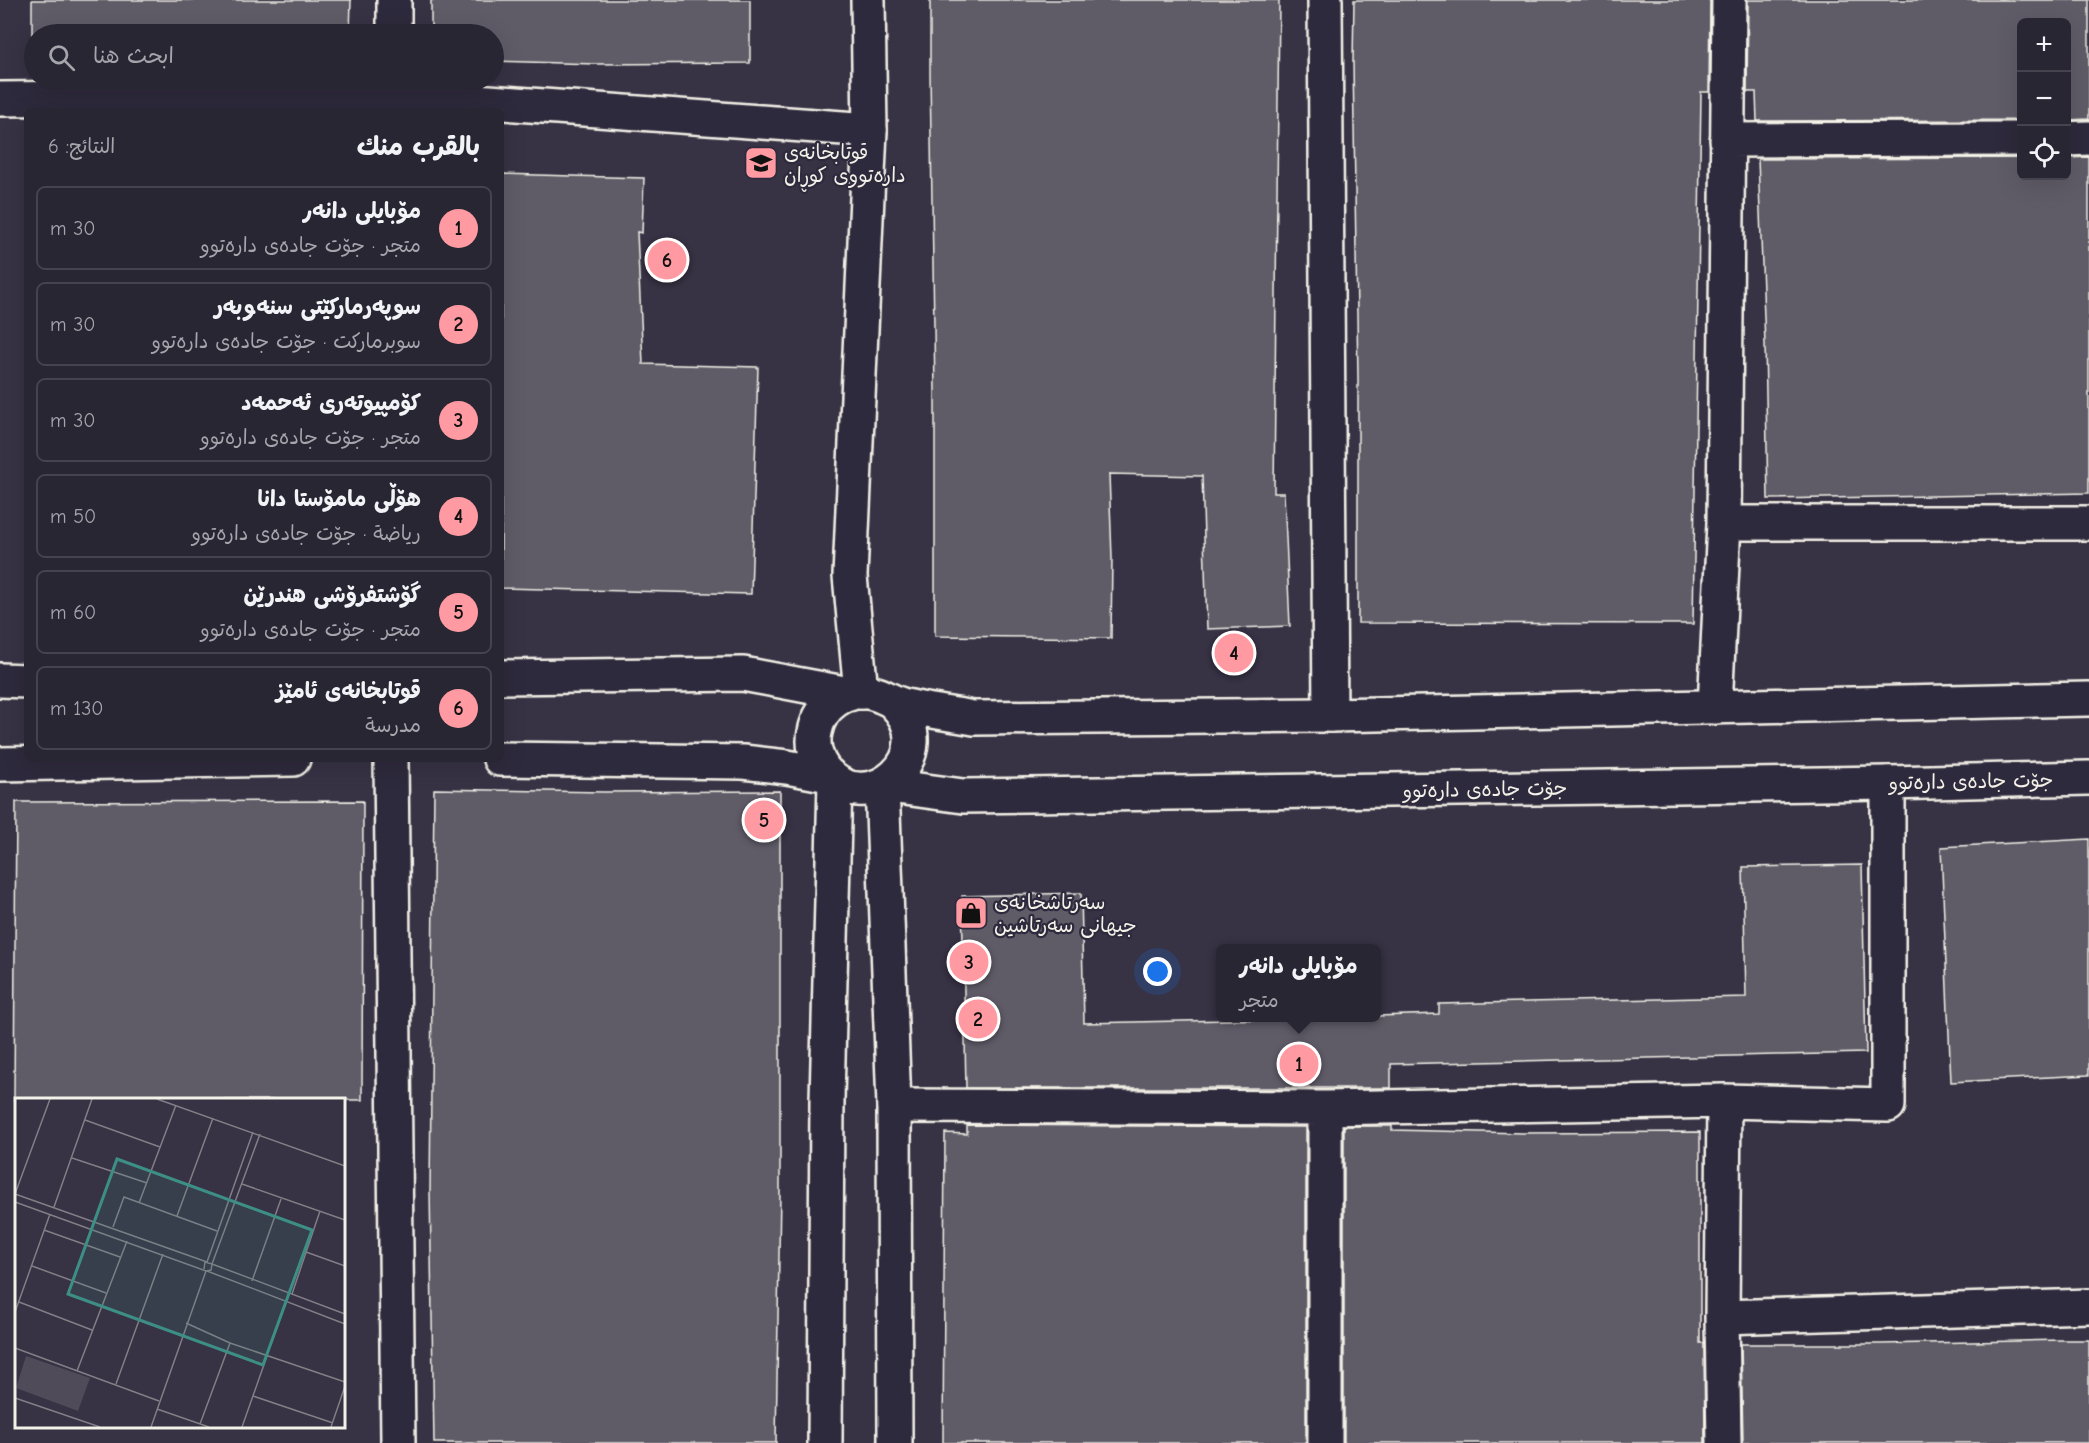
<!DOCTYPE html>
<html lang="ar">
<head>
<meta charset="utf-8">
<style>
  :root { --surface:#292633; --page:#312e3b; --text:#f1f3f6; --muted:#a5a5ac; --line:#45434e; --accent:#ff9aa2 }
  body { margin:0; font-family:"Comic Neue","Playpen Sans Arabic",sans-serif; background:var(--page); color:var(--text); direction:rtl }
  .controls { position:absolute; right:18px; top:18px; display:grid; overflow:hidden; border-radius:9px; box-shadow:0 6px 24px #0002 }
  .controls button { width:54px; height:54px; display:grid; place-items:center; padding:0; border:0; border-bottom:2px solid var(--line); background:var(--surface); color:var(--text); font:30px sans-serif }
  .you { position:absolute; left:1158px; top:972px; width:21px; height:21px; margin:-15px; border:4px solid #fff; border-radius:50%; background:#1a73e8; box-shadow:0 0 0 9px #1a73e833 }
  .badge { display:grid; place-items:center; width:39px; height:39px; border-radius:50%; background:var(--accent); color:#111; font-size:20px; font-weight:700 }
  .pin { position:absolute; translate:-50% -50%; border:3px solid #fff; box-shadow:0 2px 6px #0006 }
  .popup { position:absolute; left:1216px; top:944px; width:165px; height:78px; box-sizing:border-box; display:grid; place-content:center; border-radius:9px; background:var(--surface); filter:drop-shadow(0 2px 4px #0005); font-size:20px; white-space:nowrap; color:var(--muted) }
  .popup b { font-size:22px; color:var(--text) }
  .popup::after { content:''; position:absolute; left:50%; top:100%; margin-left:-12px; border:12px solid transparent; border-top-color:var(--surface) }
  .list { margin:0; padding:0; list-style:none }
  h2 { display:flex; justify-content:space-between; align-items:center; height:78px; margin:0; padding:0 24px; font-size:26px }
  h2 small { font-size:20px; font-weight:400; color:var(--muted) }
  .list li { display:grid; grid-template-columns:39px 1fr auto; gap:18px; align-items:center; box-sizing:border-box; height:84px; margin:0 12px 12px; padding:0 12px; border:2px solid var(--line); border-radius:9px }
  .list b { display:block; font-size:22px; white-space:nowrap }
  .list p { margin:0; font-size:20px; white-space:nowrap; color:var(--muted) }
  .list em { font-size:20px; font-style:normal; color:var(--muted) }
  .icon { flex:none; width:33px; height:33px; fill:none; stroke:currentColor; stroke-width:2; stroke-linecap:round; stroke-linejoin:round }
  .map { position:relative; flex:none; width:2089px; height:1443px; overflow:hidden; direction:ltr }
  .search { position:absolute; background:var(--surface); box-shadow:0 6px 24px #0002; left:24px; top:24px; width:480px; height:66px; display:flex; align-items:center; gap:15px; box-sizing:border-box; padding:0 21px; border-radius:33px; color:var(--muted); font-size:22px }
  .panel { position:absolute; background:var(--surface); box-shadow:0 6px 24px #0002; left:24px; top:108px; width:480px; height:654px; border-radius:9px; direction:rtl }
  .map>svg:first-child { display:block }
</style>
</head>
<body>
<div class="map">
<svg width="2089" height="1443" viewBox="0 0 2089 1443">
  <rect width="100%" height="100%" fill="#373244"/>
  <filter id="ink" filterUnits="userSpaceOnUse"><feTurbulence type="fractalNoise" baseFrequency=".0167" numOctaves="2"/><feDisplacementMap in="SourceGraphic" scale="12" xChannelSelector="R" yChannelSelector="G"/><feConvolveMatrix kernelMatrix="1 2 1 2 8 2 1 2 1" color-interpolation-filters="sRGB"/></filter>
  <g filter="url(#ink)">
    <path fill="#5f5c67" stroke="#f4f1e8" stroke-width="1.5" d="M 32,0 L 351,0 L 350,34 L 32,34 Z
      M 431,0 L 750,0 L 750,63 L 595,64 L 494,61 L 494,34 L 431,34 Z
      M 930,0 L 1279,0 L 1274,493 L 1284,493 L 1290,626 L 1207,629 L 1202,476 L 1109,474 L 1112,558 L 1111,638 L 935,636 L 935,392 L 930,74 Z
      M 1354,0 L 1710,0 L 1709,92 L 1701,92 L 1693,624 L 1358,623 L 1358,379 L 1353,62 Z
      M 1748,0 L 2089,0 L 2089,119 L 2067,120 L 2067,22 L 2022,22 L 2022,120 L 1757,121 L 1756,92 L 1747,92 Z
      M 2089,157 L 2089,493 L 1768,499 L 1765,344 L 1758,159 L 2022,158 L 2022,176 L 2067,176 L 2067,158 Z
      M 501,174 L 644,178 L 642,233 L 637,232 L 643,364 L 758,367 L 751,594 L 501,588 Z
      M 434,789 L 604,792 L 780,791 L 780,1193 L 776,1443 L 434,1443 L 430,1190 Z
      M 363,801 L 362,1100 L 14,1100 L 16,802 Z
      M 2089,839 L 2089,1075 L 1951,1082 L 1941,847 Z
      M 1862,865 L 1866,1053 L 1391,1064 L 1391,1088 L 966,1088 L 962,896 L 1081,893 L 1084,1023 L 1377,1017 L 1377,1016 L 1439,1014 L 1439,1004 L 1746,997 L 1743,867 Z
      M 967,1125 L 1306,1127 L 1306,1443 L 943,1443 L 945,1133 L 967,1134 Z
      M 1344,1126 L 1392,1126 L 1392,1130 L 1523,1133 L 1700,1132 L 1700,1343 L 1704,1343 L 1705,1443 L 1344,1443 Z
      M 2063,1340 L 2089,1340 L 2089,1443 L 1743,1443 L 1741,1344 L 1880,1344 Z"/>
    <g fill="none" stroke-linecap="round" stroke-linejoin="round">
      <g stroke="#f4f1e8" stroke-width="38">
        <path id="minor" d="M 394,0 L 394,34
          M 1325,0 L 1330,715
          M 0,99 L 394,95 L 870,130
          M 2066,139 L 2089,138
          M 1727,140 L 2022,139
          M 1724,523 L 2089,523
          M 1715,707 L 1724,523 L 1729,0
          M 391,759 L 398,1443
          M 1724,1101 L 1722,1317 L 1724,1443
          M 894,1106 L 1325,1108 L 1724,1101 L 1888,1105 L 1888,783
          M 1325,1108 L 1325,1443
          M 1722,1317 L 2089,1306"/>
      </g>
      <g stroke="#f4f1e8" stroke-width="38">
        <path id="tertiary" d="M 861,692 L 850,576 L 870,130 L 868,0
          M 882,785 L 894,1106 L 895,1443
          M 825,1443 L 827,1100 L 835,781"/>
      </g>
      <g stroke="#f4f1e8" stroke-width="38">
        <path id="secondary" d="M 501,677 L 743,674 L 849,694
          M 0,680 L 27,681
          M 893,702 C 947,753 867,824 824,770 C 816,760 812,745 815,732 C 820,705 846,687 873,693 C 885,696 893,703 906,706 C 929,711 951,714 974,718 L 1330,715 L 2089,699
          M 500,759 L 743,762 L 787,767 L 829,775
          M 0,764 L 293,759
          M 882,785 L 963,796 L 1888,783 L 2089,778"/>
      </g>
      <use href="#minor" stroke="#2f2a3d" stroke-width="33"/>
      <use href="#tertiary" stroke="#2f2a3d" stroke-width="33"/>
      <use href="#secondary" stroke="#2f2a3d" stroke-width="33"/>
    </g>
  </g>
  <defs>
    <g id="school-square" transform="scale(1.725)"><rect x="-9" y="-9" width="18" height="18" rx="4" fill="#ff9aa2" stroke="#2f2a3d"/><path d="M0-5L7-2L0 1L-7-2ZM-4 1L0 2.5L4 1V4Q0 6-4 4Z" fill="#111"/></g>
    <g id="shop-square" transform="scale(1.725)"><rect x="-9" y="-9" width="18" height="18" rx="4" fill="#ff9aa2" stroke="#2f2a3d"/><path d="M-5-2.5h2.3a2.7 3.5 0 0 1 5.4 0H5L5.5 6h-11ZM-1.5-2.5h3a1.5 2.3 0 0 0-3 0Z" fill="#111"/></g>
  </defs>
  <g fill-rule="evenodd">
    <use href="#school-square" x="761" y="163"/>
    <use href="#shop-square" x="971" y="913"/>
  </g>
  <g text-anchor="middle" stroke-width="4.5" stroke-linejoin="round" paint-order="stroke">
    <g font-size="20" fill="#f4f1e8" stroke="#2f2a3d" text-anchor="start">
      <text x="784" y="159">قوتابخانەی<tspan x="784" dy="23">دارەتووی کوڕان</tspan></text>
      <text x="994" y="909">سەرتاشخانەی<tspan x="994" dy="23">جیهانی سەرتاشین</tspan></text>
    </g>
    <g font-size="20" fill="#f4f1e8" stroke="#2f2a3d">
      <text transform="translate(1971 781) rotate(-1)" y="7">جۆت جادەی دارەتوو</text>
      <text transform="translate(1485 789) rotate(-1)" y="7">جۆت جادەی دارەتوو</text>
    </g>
  </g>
  <g transform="translate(15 1098)">
    <rect width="330" height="330" fill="#373244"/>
    <path d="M 11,258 L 75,280 L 63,313 L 1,290 Z" fill="#504b59"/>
    <path fill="none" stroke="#837e86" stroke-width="1.5" d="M 142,1 L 330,68M 70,22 L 145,49M 57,60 L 132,85M 227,86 L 330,122M 0,96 L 35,1M 0,96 L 192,164M 0,104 L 191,173 L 196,172 L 197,166 L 190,164 L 189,171M 124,105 L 161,7M 39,109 L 77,1M 162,118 L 198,20M 98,129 L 109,99 L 202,133M 29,132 L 105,159M 291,154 L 330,168M 192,164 L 238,34M 197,166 L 245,36M 197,166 L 330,216M 17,168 L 91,195M 192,173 L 330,226M 237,183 L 266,101M 277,196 L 305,113M 4,204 L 77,232M 0,214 L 35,116M 171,225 L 215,245 L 330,284M 0,250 L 144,303M 62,273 L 112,143M 101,286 L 148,156M 238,298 L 318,325M 0,300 L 85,329M 142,311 L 194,329M 185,326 L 215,245M 136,329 L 191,173M 227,329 L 252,258M 316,329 L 330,288"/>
    <path fill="#3d8f86" fill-opacity="0.15" stroke="#3d8f86" stroke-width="3" d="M 102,61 L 297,132 L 248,267 L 53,196 Z"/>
    <rect width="330" height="330" fill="none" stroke="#f4f1e8" stroke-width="3"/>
  </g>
</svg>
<div class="controls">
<button>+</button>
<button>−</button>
<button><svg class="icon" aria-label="locate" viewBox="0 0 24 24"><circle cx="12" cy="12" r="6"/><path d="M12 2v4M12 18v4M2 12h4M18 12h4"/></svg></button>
</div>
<div class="you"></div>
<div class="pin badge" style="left:1299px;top:1064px">1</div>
<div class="popup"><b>مۆبایلی دانەر</b>متجر</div>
<div class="pin badge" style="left:978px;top:1019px">2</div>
<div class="pin badge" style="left:969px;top:962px">3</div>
<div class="pin badge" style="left:1234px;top:653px">4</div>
<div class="pin badge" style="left:764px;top:820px">5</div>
<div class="pin badge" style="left:667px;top:260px">6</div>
<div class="search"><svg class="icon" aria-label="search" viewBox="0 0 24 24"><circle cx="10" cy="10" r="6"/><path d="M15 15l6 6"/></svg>ابحث هنا</div>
<section class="panel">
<h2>بالقرب منك<small>النتائج: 6</small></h2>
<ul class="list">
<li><span class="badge">1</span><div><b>مۆبایلی دانەر</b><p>متجر · جۆت جادەی دارەتوو</p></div><em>30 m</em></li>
<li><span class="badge">2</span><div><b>سوپەرمارکێتی سنەوبەر</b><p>سوبرماركت · جۆت جادەی دارەتوو</p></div><em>30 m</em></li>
<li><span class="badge">3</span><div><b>کۆمپیوتەری ئەحمەد</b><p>متجر · جۆت جادەی دارەتوو</p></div><em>30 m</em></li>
<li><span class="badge">4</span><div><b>هۆڵی مامۆستا دانا</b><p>رياضة · جۆت جادەی دارەتوو</p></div><em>50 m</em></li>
<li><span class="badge">5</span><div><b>گۆشتفرۆشی هندرێن</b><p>متجر · جۆت جادەی دارەتوو</p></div><em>60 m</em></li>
<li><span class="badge">6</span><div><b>قوتابخانەی ئامێز</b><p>مدرسة</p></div><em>130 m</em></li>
</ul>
</section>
</div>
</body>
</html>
